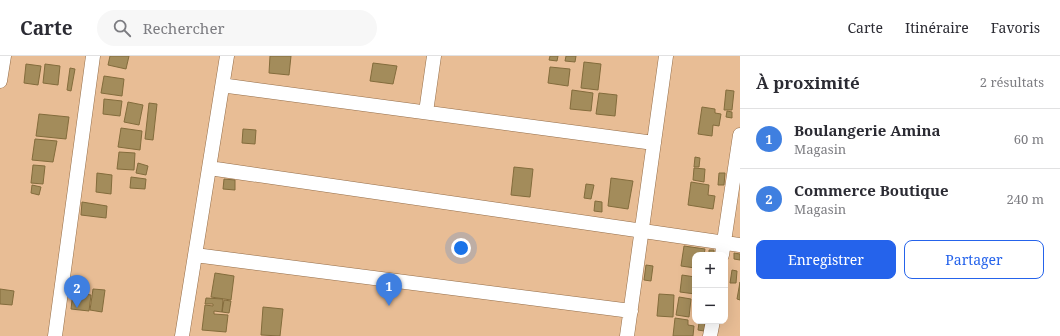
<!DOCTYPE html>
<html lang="fr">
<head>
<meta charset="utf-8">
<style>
  :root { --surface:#fff; --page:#f7f7f7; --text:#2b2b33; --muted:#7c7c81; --line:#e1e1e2; --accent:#2563eb }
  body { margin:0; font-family:"Noto Serif",serif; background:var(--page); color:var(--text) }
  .controls { position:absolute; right:12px; bottom:12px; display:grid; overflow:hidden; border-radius:8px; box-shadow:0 4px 16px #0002 }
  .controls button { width:36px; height:36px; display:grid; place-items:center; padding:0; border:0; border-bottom:1px solid var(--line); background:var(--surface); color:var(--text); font:20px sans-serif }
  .you { position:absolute; left:461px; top:192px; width:14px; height:14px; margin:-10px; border:3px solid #fff; border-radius:50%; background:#1a73e8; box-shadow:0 0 0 6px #1a73e833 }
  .badge { display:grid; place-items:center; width:26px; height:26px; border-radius:50%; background:var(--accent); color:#fff; font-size:13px; font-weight:700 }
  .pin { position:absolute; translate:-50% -33px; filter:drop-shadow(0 1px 2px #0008) }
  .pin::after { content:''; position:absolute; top:21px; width:14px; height:12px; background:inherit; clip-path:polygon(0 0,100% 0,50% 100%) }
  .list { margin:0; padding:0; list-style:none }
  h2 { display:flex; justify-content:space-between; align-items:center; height:52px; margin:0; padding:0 16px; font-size:17px }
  h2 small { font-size:13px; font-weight:400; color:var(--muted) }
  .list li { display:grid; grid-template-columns:26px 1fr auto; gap:12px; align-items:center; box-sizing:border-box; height:60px; padding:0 16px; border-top:1px solid var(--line) }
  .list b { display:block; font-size:15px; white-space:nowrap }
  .list p { margin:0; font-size:13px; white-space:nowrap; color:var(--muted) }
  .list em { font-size:13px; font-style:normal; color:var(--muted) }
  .actions { display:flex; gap:8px; padding:12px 16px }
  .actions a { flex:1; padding:9px 0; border:1px solid var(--accent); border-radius:8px; text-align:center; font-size:14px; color:var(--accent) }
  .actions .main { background:var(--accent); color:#fff }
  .icon { flex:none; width:22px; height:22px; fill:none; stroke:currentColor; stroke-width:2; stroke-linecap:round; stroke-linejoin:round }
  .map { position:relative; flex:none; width:740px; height:280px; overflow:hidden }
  header { display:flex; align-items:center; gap:24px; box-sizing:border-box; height:56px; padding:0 20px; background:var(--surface); border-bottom:1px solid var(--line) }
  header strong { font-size:19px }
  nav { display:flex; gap:22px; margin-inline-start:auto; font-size:14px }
  .search { width:280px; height:36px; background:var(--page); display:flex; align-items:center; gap:10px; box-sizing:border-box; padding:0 14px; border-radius:22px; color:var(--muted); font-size:15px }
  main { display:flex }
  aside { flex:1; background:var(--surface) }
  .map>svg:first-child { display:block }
</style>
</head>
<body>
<header>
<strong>Carte</strong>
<div class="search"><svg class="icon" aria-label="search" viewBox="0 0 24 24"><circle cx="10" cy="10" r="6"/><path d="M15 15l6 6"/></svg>Rechercher</div>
<nav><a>Carte</a><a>Itinéraire</a><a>Favoris</a></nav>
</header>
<main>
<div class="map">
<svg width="740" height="280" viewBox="0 0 740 280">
  <rect width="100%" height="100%" fill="#e8bd95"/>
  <path fill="#a38c5b" stroke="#836c3c" d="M 110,0 L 129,0 L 126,13 L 108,9 Z
    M 270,0 L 291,0 L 289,19 L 269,17 Z
    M 550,0 L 558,0 L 557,5 L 549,4 Z
    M 566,0 L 576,0 L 575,6 L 565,5 Z
    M 584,6 L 601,8 L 598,34 L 581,32 Z
    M 373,7 L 397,10 L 393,28 L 370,25 Z
    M 26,8 L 41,10 L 38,29 L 24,27 Z
    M 45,8 L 60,10 L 58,29 L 43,27 Z
    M 550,11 L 570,13 L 568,30 L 548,27 Z
    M 70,12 L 75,13 L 71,35 L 67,34 Z
    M 104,20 L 124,23 L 122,40 L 101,37 Z
    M 572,34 L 593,37 L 591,55 L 570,53 Z
    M 726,34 L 734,35 L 732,54 L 724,54 Z
    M 599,37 L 617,39 L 615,60 L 596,58 Z
    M 104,43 L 122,45 L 120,60 L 103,58 Z
    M 128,46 L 143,49 L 139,69 L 124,66 Z
    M 149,47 L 157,48 L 153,84 L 145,83 Z
    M 702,51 L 715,53 L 715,57 L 721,58 L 719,70 L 713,69 L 712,80 L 698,78 Z
    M 727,55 L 732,56 L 732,62 L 726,61 Z
    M 39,58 L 69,61 L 66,83 L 36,80 Z
    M 121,72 L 142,75 L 140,94 L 118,91 Z
    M 243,73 L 256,74 L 255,88 L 242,87 Z
    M 35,83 L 57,85 L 53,106 L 32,104 Z
    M 119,96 L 135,97 L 134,114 L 117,113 Z
    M 695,101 L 700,102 L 699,111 L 694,111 Z
    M 138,107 L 148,110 L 146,119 L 136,117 Z
    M 33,109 L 45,110 L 43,128 L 31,127 Z
    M 514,111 L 533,113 L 530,141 L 511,139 Z
    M 694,112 L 705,113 L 704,126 L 693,124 Z
    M 97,117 L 112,119 L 111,138 L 96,136 Z
    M 719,117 L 725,117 L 724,129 L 718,129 Z
    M 131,121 L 146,123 L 145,133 L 130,132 Z
    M 611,122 L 633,125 L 628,153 L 608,150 Z
    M 224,123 L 235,124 L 235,134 L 223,133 Z
    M 691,126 L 709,129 L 708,139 L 715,140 L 713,153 L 688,149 Z
    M 586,128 L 594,129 L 591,143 L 584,142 Z
    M 32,129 L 41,131 L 39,139 L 31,137 Z
    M 595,145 L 602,146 L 602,156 L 594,155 Z
    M 82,146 L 107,150 L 106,162 L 81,159 Z
    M 684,190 L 705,193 L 704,199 L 695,199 L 695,212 L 681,210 Z
    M 709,194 L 714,194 L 714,199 L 709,198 Z
    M 734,197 L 740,198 L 740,204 L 734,203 Z
    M 646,209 L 653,210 L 651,225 L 644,224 Z
    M 732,214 L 737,215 L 736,227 L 730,227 Z
    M 215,217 L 234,220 L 231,244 L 211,241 Z
    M 682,219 L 695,221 L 695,238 L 680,236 Z
    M 740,226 L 740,244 L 737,243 Z
    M 0,233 L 14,235 L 12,249 L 0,248 Z
    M 93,233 L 105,234 L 102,256 L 90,254 Z
    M 73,236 L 91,239 L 89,255 L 71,253 Z
    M 659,238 L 674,239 L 673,261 L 657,260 Z
    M 679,241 L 691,243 L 689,261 L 676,259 Z
    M 206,242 L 223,243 L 222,256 L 214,255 L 214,258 L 228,259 L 226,276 L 202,274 L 205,249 L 213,250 L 213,248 L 205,248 Z
    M 224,244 L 231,245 L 229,257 L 222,256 Z
    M 263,251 L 283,253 L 280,280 L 261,279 Z
    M 675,262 L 688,264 L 688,269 L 694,270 L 693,280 L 673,280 Z
    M 699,267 L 705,267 L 704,275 L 698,274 Z"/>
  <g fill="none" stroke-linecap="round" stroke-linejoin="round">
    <g stroke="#946d48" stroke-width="15">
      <path id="minor" d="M 0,25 L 4,0
        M 228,30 L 654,87
        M 426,56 L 434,0
        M 209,112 L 740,189
        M 195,199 L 631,255
        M 722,199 L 740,79
        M 55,280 L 93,0
        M 182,280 L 227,0
        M 627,280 L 666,0
        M 710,280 L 713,265"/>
    </g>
    <use href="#minor" stroke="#fff" stroke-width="14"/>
  </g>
</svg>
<div class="controls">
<button>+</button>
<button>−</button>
</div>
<div class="you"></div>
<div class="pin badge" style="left:389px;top:250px;background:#3f7fe0">1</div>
<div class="pin badge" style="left:77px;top:252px;background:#3f7fe0">2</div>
</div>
<aside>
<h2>À proximité<small>2 résultats</small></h2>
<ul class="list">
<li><span class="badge" style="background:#3f7fe0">1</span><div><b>Boulangerie Amina</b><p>Magasin</p></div><em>60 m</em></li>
<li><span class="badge" style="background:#3f7fe0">2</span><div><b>Commerce Boutique</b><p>Magasin</p></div><em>240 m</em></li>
</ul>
<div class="actions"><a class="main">Enregistrer</a><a>Partager</a></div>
</aside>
</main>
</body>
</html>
